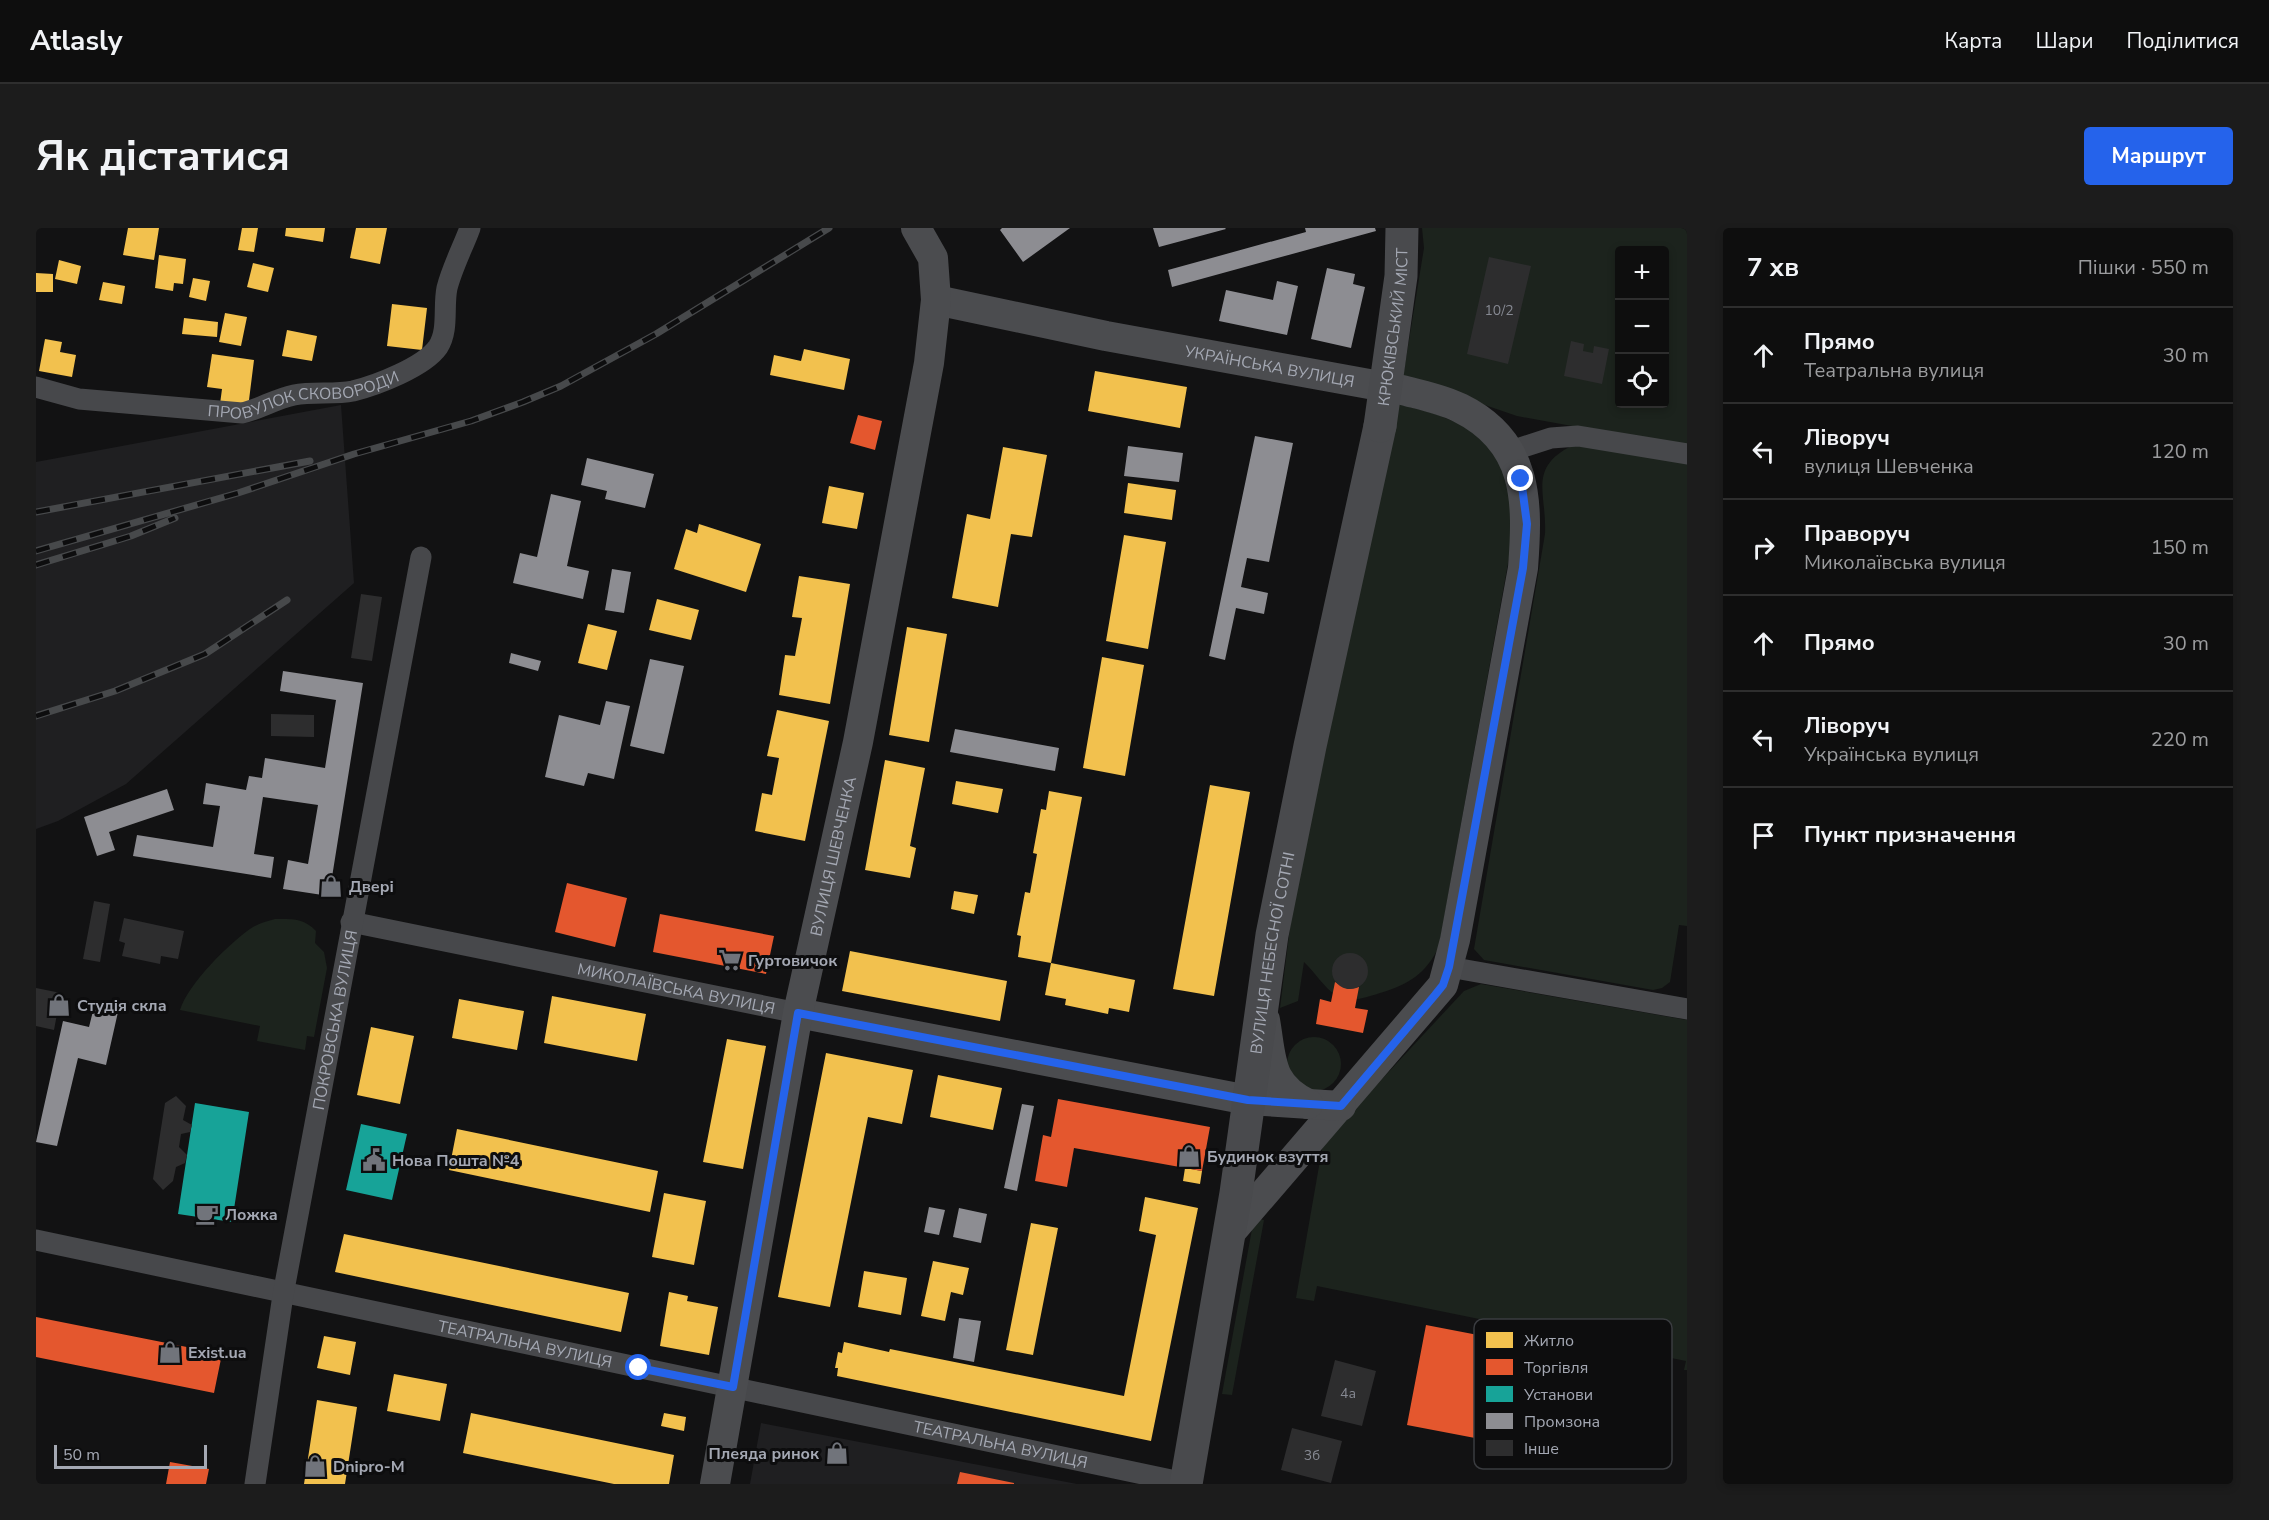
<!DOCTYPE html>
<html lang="uk">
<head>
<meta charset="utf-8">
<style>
  :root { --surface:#0e0e0e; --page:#1c1c1c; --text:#f1f3f6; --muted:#9b9c9e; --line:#2e2e2e; --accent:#2563eb }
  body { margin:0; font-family:"Nunito Sans",sans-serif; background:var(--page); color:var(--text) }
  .controls { position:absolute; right:18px; top:18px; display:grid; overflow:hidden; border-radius:6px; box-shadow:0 3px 9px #0003 }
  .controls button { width:54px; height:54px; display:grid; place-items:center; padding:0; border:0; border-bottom:2px solid var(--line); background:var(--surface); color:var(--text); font:30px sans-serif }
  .scale { position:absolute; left:18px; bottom:15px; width:153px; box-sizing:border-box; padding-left:6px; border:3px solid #a4a8b3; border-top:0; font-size:16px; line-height:21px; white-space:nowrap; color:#a4a8b3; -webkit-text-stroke:4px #0d0d0e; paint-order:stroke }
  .stop { position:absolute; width:18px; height:18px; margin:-14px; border:4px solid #2563eb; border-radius:50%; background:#fff }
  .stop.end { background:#2563eb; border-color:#fff; box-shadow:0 2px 6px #0008 }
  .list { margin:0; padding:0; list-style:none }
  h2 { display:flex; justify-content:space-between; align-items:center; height:78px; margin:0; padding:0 24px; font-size:26px }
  h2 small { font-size:20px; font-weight:400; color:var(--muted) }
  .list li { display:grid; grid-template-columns:39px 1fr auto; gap:18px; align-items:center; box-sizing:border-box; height:96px; padding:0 24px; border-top:2px solid var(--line) }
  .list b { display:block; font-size:22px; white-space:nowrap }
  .list p { margin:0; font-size:20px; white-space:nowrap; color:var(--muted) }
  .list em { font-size:20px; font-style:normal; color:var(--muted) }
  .icon { flex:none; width:33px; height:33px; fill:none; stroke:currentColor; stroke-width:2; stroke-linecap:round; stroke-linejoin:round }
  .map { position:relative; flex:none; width:1651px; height:1256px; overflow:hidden; border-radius:6px }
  header { display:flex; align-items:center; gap:36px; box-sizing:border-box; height:84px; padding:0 30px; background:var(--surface); border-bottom:2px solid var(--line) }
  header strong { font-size:28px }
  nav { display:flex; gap:33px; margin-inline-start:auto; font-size:21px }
  .intro { display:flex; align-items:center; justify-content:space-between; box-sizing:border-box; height:144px; padding:0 36px }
  h1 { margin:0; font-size:42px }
  .button { padding:15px 27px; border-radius:6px; background:var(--accent); color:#fff; font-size:21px; font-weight:700 }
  main { display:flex; gap:36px; padding:0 36px }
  aside { flex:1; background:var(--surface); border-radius:6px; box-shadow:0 3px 9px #0003 }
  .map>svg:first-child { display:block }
</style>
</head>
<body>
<header>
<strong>Atlasly</strong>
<nav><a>Карта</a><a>Шари</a><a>Поділитися</a></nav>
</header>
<div class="intro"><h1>Як дістатися</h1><a class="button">Маршрут</a></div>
<main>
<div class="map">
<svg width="1651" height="1256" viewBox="0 0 1651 1256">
  <rect width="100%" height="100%" fill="#121213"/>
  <path fill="#1f1f21" d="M 305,177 L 318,355 L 90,556 L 22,593 L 0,601 L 0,234 Z
    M 725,1195 L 1041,1256 L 714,1256 Z"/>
  <path fill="#1c231d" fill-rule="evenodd" d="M 1386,0 L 1651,0 L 1651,219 L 1481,188 L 1367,149 L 1388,20 ZM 1584,22 L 1628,22 L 1628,176 L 1584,176 Z
    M 1360,176 C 1404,185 1457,201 1470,251 C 1474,267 1475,285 1478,302 L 1403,718 C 1391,745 1372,757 1344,765 C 1328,770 1316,775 1300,767 C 1288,760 1278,743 1268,734 L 1262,773 L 1244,780 L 1255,691 Z
    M 1537,217 L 1651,234 L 1651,698 L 1643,697 L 1634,754 L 1626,760 L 1617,762 L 1448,732 L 1438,721 L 1509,306 C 1511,265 1491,240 1537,217 Z
    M 239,691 C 256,691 268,690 280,703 L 279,715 L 288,724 L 291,740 L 278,809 L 271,808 L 269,822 L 221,813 L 224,798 L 144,782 C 152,756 194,714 217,699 C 224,695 232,693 239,691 Z
    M 1445,756 L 1651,792 L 1651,1142 L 1648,1142 L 1650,1133 L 1281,1058 L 1278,1073 L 1260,1070 L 1286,921 L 1292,909 L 1428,763 Z
    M1251 836a27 27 0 1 1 54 0a27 27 0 1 1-54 0Z
    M 1218,990 L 1228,992 L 1196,1167 L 1186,1166 Z"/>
  <path fill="#f2c14e" d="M 92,0 L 123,0 L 118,32 L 87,27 Z
    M 206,0 L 222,0 L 218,24 L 202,22 Z
    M 250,0 L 289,0 L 287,14 L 249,8 Z
    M 320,0 L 351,0 L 344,36 L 314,30 Z
    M 123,27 L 150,31 L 147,56 L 138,55 L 137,63 L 119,60 Z
    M 23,32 L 45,38 L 41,56 L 19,51 Z
    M 217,35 L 238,40 L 232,64 L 211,59 Z
    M 0,45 L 17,46 L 17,64 L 0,64 Z
    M 157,50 L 174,53 L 170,73 L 153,69 Z
    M 67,54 L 89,58 L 86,76 L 63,72 Z
    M 356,76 L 391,80 L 386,122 L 351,118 Z
    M 189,85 L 211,89 L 205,118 L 183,114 Z
    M 148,90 L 182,94 L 181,109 L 146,106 Z
    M 251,102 L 281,108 L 276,133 L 246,128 Z
    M 9,111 L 26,114 L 24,124 L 40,127 L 36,149 L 3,143 Z
    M 768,121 L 814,131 L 808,162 L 734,147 L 738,127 L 765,133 Z
    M 176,126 L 218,132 L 212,180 L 184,176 L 186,161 L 171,159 Z
    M 1059,143 L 1151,159 L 1144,200 L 1052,183 Z
    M 967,219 L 1011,227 L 996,309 L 975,306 L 962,379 L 916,370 L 931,286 L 954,291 Z
    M 1092,255 L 1140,262 L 1136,292 L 1088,285 Z
    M 793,258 L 828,265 L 821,301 L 786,295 Z
    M 663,296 L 725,316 L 710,364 L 638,341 L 650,301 L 661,305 Z
    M 1088,307 L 1130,314 L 1112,421 L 1070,413 Z
    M 763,348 L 814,356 L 794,476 L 743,467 L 749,427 L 759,428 L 766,390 L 756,389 Z
    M 621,371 L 663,382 L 655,412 L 613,402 Z
    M 552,396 L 581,403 L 571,442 L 542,435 Z
    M 871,399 L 911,406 L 893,514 L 853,507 Z
    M 1066,429 L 1108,437 L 1089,548 L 1047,540 Z
    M 741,482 L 793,493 L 769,613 L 719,603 L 726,565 L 736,567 L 743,530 L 731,528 Z
    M 849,532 L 889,540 L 874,618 L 880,620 L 874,650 L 829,642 Z
    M 920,553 L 967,561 L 962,585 L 916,576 Z
    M 1174,557 L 1214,564 L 1178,768 L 1137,761 Z
    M 1013,563 L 1046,569 L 1015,735 L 982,729 L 985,708 L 981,707 L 989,664 L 994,665 L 1001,626 L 997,625 L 1005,581 L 1010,582 Z
    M 918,663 L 942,667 L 938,686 L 915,681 Z
    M 814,723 L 971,753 L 964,793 L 806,763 Z
    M 1015,735 L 1099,752 L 1093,784 L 1073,780 L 1072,786 L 1029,777 L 1030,771 L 1009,767 Z
    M 516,768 L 610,786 L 601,833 L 508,815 Z
    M 423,771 L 488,783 L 481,822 L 416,810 Z
    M 335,799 L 378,808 L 364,876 L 321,867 Z
    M 691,811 L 730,818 L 707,941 L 667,934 Z
    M 790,825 L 877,842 L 866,896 L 832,889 L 794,1079 L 742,1069 Z
    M 902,847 L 966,860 L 957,902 L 894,889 Z
    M 421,901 L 622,943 L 614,984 L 413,942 Z
    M 1149,940 L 1166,943 L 1164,956 L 1147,953 Z
    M 628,965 L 670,973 L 658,1037 L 616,1029 Z
    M 1109,969 L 1162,980 L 1115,1213 L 801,1148 L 802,1140 L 799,1140 L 802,1124 L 806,1125 L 808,1114 L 853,1124 L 854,1121 L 1088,1168 L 1120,1007 L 1103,1003 Z
    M 995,995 L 1022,1000 L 997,1127 L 970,1122 Z
    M 308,1006 L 593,1065 L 585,1104 L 299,1044 Z
    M 897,1033 L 933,1040 L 927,1067 L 915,1064 L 909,1093 L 885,1088 Z
    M 828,1043 L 871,1050 L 865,1087 L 822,1079 Z
    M 633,1064 L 652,1068 L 651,1073 L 682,1079 L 673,1127 L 624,1118 Z
    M 288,1108 L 320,1114 L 314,1147 L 281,1140 Z
    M 358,1146 L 411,1156 L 404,1193 L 351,1183 Z
    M 281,1172 L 321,1179 L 309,1256 L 268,1256 Z
    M 435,1185 L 638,1227 L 633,1256 L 578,1256 L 427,1225 Z
    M 628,1185 L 650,1189 L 648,1203 L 625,1198 Z"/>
  <path fill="#e4572e" d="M 822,187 L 846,193 L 839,222 L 814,215 Z
    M 531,655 L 591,670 L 579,719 L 519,704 Z
    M 624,686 L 738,708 L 730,746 L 617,724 Z
    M 1299,754 L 1312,761 L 1323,759 L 1319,780 L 1332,782 L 1327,805 L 1280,796 L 1284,771 L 1295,774 Z
    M 1022,871 L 1174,899 L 1166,943 L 1038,920 L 1031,959 L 999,953 L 1007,907 L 1015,909 Z
    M 0,1089 L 186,1126 L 178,1165 L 0,1129 Z
    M 1390,1097 L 1577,1133 L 1559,1233 L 1371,1197 Z
    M 134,1234 L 173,1241 L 170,1256 L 130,1256 Z
    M 924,1244 L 978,1255 L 978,1256 L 921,1256 Z"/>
  <path fill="#17a398" d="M 159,875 L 213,884 L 196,994 L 142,986 Z
    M 325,896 L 371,906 L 356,972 L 310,962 Z"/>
  <path fill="#8d8d92" d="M 966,0 L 1034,0 L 987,34 L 964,2 Z
    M 1117,0 L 1189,0 L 1190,1 L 1123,19 Z
    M 1269,0 L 1339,0 L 1340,3 L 1136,59 L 1132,42 L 1270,4 Z
    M 1291,40 L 1319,46 L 1317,56 L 1329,59 L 1315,120 L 1275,111 Z
    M 1241,53 L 1262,58 L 1251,107 L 1183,93 L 1190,62 L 1237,72 Z
    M 1219,208 L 1257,215 L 1233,334 L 1211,330 L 1205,359 L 1232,365 L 1228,386 L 1200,380 L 1189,432 L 1173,428 Z
    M 1092,218 L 1147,225 L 1143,254 L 1088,248 Z
    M 551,230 L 618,246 L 609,280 L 569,271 L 571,263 L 545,257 Z
    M 515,266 L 545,273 L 531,338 L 553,343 L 547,371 L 477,355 L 484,325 L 501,329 Z
    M 576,341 L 595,344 L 588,385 L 569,382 Z
    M 475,425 L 505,433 L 502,443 L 473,435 Z
    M 614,431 L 648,438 L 628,526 L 594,518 Z
    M 247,443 L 327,455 L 293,668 L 247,661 L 252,632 L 272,636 L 282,577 L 227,569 L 218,626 L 238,629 L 235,650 L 97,628 L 101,607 L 177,619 L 184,578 L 167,576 L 170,555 L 210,562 L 213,548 L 226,550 L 229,530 L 289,540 L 300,472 L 244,463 Z
    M 570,473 L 594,478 L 578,551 L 552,545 L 548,558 L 509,549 L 523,487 L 564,497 Z
    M 919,501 L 1023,520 L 1019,543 L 914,524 Z
    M 131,561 L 138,582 L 73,604 L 79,622 L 61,628 L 48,589 Z
    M 58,779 L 82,784 L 70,837 L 42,830 L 21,918 L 0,914 L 27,793 L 53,799 Z
    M 986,876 L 998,878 L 981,963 L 968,960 Z
    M 893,979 L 909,982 L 903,1007 L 888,1004 Z
    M 923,980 L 951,986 L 945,1015 L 917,1009 Z
    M 923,1090 L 945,1093 L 938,1134 L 917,1130 Z"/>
  <path fill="#2d2d2e" d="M 1453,29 L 1495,38 L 1472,136 L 1431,126 Z
    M 1535,113 L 1548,116 L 1547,123 L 1557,125 L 1558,118 L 1573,121 L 1566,156 L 1528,148 Z
    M 325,366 L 346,369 L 336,433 L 315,430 Z
    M 235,486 L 278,487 L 278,509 L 235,508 Z
    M 58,673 L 74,676 L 64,734 L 47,731 Z
    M 88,690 L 148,703 L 142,731 L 125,728 L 124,736 L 86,728 L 89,715 L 83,713 Z
    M1296 743a18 18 0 1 1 36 0a18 18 0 1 1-36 0Z
    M 0,760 L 25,765 L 18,802 L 0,798 Z
    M 140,868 L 150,878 L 147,892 L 156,897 L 154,904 L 145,906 L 143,919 L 151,927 L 149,935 L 140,939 L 137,953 L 127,962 L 117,951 L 129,875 Z
    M 1299,1132 L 1340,1143 L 1326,1198 L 1285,1188 Z
    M 1256,1200 L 1306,1213 L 1295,1255 L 1245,1242 Z"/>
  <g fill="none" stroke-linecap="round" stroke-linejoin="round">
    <g stroke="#47484b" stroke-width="21">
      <path id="s1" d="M 0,159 L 43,171 L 206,185 C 224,181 239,171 258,167 C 277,163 298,167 317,163 C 341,157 388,139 402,119 C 413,102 407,79 411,60 C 416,40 427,19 434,0"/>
      <path d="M 1472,224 L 1515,210 L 1542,208 L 1651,226"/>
      <path id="s2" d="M 315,694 L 762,785"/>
      <path d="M 1413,739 L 1651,781"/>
      <path id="s3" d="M 0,1012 L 1154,1256"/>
      <path id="s4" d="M 219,1256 L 247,1067 L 385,329"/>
    </g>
    <g stroke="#4b4c4f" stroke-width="30">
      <path id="s5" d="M 900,72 L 1070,108 L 1366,162 C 1385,167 1406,171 1424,180 C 1493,214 1492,274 1487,340 L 1419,712 L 1407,757 L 1194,1005"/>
      <path d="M 762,785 L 1212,872 L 1305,878"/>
      <path d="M 1229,792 C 1236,832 1232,856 1272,876"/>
      <path id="s6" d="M 679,1256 L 762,785 L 822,514 L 893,135 L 900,72 L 897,30 L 880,0"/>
    </g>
    <path stroke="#494a4d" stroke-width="33" id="s7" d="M 1150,1256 L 1200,965 L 1236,707 L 1274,518 L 1344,198"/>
    <g stroke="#47494b" stroke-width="7">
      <path id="rail" d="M 0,284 L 274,233
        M 0,323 L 202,265 L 318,226 L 435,193 L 487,174 L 525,158 L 620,106 L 793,0
        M 0,337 L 95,308 L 139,290
        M 0,488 L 79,463 L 169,426 L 251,372"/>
    </g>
    <use href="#rail" stroke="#0d0d0e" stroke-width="4.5" stroke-dasharray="14" stroke-linecap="butt"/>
    <path stroke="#494a4d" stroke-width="33" id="s8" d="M 1344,198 L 1365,48 L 1366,0"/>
  </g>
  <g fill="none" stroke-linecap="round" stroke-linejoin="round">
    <path stroke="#2563eb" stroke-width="8" d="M 603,1140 L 697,1159 L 762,785 L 1212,872 L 1305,878 L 1399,767 L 1407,757 L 1413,739 L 1487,340 L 1491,296 L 1485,251"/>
  </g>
  <defs>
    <g id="shop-bare" transform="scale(1.8)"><path d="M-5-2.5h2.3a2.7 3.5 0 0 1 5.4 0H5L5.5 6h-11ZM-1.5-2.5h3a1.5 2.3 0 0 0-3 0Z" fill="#71747b" stroke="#0d0d0e" stroke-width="2.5" paint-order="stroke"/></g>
    <g id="supermarket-bare" transform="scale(1.8)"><path d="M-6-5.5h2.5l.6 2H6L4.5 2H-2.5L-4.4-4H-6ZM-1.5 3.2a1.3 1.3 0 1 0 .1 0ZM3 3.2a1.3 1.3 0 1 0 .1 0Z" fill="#71747b" stroke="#0d0d0e" stroke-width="2.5" paint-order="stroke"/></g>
    <g id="civic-bare" transform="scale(1.8)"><path d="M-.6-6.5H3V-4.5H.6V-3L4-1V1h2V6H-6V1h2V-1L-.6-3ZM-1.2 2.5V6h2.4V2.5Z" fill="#71747b" stroke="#0d0d0e" stroke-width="2.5" paint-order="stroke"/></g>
    <g id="cafe-bare" transform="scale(1.8)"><path d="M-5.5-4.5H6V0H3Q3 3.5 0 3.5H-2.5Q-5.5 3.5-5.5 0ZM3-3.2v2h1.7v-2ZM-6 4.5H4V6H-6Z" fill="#71747b" stroke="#0d0d0e" stroke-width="2.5" paint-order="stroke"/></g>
  </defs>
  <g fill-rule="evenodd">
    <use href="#shop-bare" x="295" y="658"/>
    <use href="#supermarket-bare" x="694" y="732"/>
    <use href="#shop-bare" x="23" y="777"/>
    <use href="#shop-bare" x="1153" y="928"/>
    <use href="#civic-bare" x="338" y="932"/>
    <use href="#cafe-bare" x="171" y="986"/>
    <use href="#shop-bare" x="134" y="1124"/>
    <use href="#shop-bare" x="801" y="1225"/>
    <use href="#shop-bare" x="279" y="1238"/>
  </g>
  <g text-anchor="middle" stroke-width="6" stroke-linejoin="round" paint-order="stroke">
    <g font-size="14" fill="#868992">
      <text x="1463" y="87">10/2</text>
      <text x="1312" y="1170">4а</text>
      <text x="1276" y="1232">3б</text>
    </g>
    <g font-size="16" fill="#a4a8b3" stroke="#0d0d0e">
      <text dy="6" stroke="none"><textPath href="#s8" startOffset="100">КРЮКІВСЬКИЙ МІСТ</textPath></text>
      <text dy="6" stroke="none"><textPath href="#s5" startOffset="340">УКРАЇНСЬКА ВУЛИЦЯ</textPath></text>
      <text dy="6" stroke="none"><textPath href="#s1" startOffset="272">ПРОВУЛОК СКОВОРОДИ</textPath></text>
      <text dy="6" stroke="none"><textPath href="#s6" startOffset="639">ВУЛИЦЯ ШЕВЧЕНКА</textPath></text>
      <text dy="6" stroke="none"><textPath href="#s7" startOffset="538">ВУЛИЦЯ НЕБЕСНОЇ СОТНІ</textPath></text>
      <text dy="6" stroke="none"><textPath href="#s2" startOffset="332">МИКОЛАЇВСЬКА ВУЛИЦЯ</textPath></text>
      <text dy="6" stroke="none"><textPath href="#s4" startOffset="471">ПОКРОВСЬКА ВУЛИЦЯ</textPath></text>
      <text dy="6" stroke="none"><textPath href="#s3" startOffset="500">ТЕАТРАЛЬНА ВУЛИЦЯ</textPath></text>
      <text dy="6" stroke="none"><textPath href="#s3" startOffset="986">ТЕАТРАЛЬНА ВУЛИЦЯ</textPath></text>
    </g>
    <g font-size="16" font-weight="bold" fill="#a4a8b3" stroke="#0d0d0e" text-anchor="start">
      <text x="313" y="664">Двері</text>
      <text x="712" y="738">Гуртовичок</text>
      <text x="41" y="783">Студія скла</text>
      <text x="1171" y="934">Будинок взуття</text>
      <text x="356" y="938">Нова Пошта №4</text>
      <text x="189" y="992">Ложка</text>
      <text x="152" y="1130">Exist.ua</text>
      <text x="783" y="1231" text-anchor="end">Плеяда ринок</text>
      <text x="297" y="1244">Dnipro-M</text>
    </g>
  </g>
  <rect x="1438" y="1091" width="198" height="150" rx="9" fill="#0d0d0e" stroke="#3a3c40" stroke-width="1.5"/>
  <rect x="1450" y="1104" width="27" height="16" fill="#f2c14e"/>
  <rect x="1450" y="1131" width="27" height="16" fill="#e4572e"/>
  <rect x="1450" y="1158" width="27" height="16" fill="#17a398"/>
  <rect x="1450" y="1185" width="27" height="16" fill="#8d8d92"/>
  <rect x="1450" y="1212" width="27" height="16" fill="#2d2d2e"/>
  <g font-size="16" fill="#a4a8b3">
    <text x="1488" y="1118">Житло</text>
    <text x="1488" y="1145">Торгівля</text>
    <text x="1488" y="1172">Установи</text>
    <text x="1488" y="1199">Промзона</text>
    <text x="1488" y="1226">Інше</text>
  </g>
</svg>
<div class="controls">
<button>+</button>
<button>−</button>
<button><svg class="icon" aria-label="locate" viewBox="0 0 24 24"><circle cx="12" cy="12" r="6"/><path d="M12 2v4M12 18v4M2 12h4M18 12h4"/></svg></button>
</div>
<div class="scale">50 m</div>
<div class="stop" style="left:603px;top:1140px"></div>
<div class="stop end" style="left:1485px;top:251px"></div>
</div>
<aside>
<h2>7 хв<small>Пішки · 550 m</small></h2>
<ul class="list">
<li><svg class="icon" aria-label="ahead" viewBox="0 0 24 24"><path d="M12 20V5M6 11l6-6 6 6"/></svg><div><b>Прямо</b><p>Театральна вулиця</p></div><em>30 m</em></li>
<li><svg class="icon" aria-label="left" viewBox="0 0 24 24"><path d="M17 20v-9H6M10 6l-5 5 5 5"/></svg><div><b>Ліворуч</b><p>вулиця Шевченка</p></div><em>120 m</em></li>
<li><svg class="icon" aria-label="right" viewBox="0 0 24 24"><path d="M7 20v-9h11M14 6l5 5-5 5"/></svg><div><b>Праворуч</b><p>Миколаївська вулиця</p></div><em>150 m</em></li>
<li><svg class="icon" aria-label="ahead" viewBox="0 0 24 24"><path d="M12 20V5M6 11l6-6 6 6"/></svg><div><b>Прямо</b></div><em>30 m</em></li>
<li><svg class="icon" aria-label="left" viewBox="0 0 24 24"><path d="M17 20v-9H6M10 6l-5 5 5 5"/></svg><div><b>Ліворуч</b><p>Українська вулиця</p></div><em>220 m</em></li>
<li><svg class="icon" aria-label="arrive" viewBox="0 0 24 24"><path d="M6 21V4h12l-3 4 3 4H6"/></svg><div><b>Пункт призначення</b></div></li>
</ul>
</aside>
</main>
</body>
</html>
